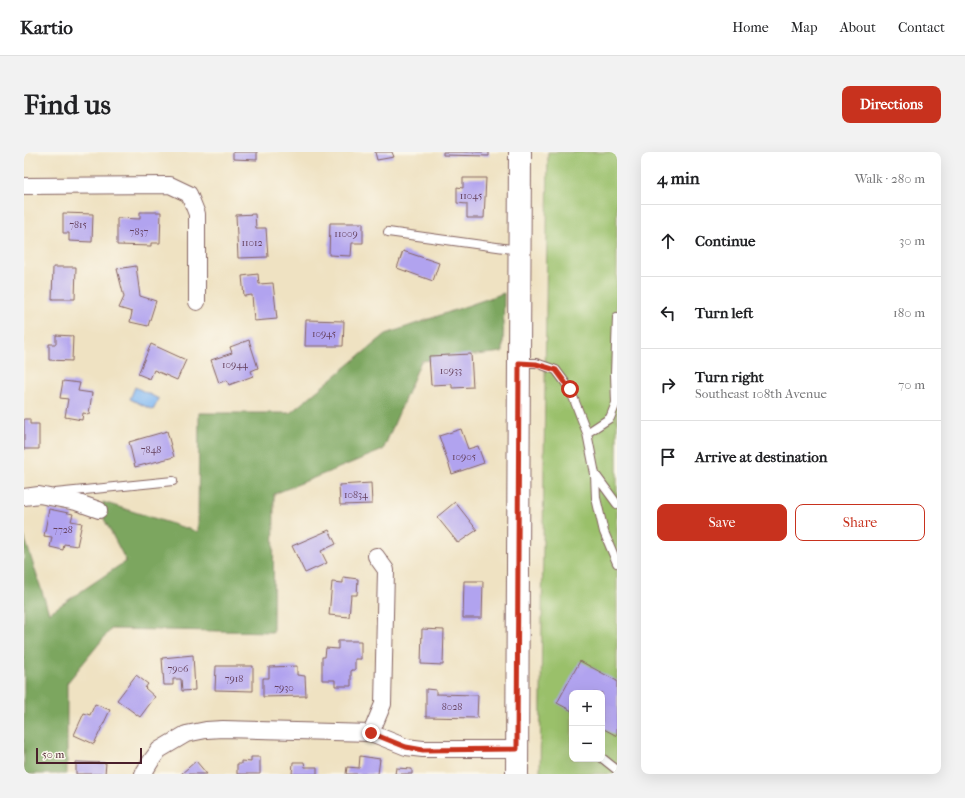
<!DOCTYPE html>
<html lang="en">
<head>
<meta charset="utf-8">
<style>
  :root { --surface:#fff; --page:#f2f2f2; --text:#202124; --muted:#757577; --line:#e0e0e0; --accent:#c8321e }
  body { margin:0; font-family:"IM FELL French Canon",serif; background:var(--page); color:var(--text) }
  .controls { position:absolute; right:12px; bottom:12px; display:grid; overflow:hidden; border-radius:8px; box-shadow:0 4px 16px #0002 }
  .controls button { width:36px; height:36px; display:grid; place-items:center; padding:0; border:0; border-bottom:1px solid var(--line); background:var(--surface); color:var(--text); font:20px sans-serif }
  .scale { position:absolute; left:12px; bottom:10px; width:106px; box-sizing:border-box; padding-left:4px; border:2px solid #4a1f2b; border-top:0; font-size:11px; line-height:14px; white-space:nowrap; color:#4a1f2b; -webkit-text-stroke:3px #fbf7ec; paint-order:stroke }
  .stop { position:absolute; width:12px; height:12px; margin:-9px; border:3px solid #c8321e; border-radius:50%; background:#fff }
  .stop.end { background:#c8321e; border-color:#fff; box-shadow:0 1px 4px #0008 }
  .list { margin:0; padding:0; list-style:none }
  h2 { display:flex; justify-content:space-between; align-items:center; height:52px; margin:0; padding:0 16px; font-size:17px }
  h2 small { font-size:13px; font-weight:400; color:var(--muted) }
  .list li { display:grid; grid-template-columns:26px 1fr auto; gap:12px; align-items:center; box-sizing:border-box; height:72px; padding:0 16px; border-top:1px solid var(--line) }
  .list b { display:block; font-size:15px; white-space:nowrap }
  .list p { margin:0; font-size:13px; white-space:nowrap; color:var(--muted) }
  .list em { font-size:13px; font-style:normal; color:var(--muted) }
  .actions { display:flex; gap:8px; padding:12px 16px }
  .actions a { flex:1; padding:9px 0; border:1px solid var(--accent); border-radius:8px; text-align:center; font-size:14px; color:var(--accent) }
  .actions .main { background:var(--accent); color:#fff }
  .icon { flex:none; width:22px; height:22px; fill:none; stroke:currentColor; stroke-width:2; stroke-linecap:round; stroke-linejoin:round }
  .map { position:relative; flex:none; width:593px; height:622px; overflow:hidden; border-radius:8px }
  header { display:flex; align-items:center; gap:24px; box-sizing:border-box; height:56px; padding:0 20px; background:var(--surface); border-bottom:1px solid var(--line) }
  header strong { font-size:19px }
  nav { display:flex; gap:22px; margin-inline-start:auto; font-size:14px }
  .intro { display:flex; align-items:center; justify-content:space-between; box-sizing:border-box; height:96px; padding:0 24px }
  h1 { margin:0; font-size:28px }
  .button { padding:10px 18px; border-radius:8px; background:var(--accent); color:#fff; font-size:14px; font-weight:700 }
  main { display:flex; gap:24px; padding:0 24px }
  aside { flex:1; background:var(--surface); border-radius:8px; box-shadow:0 4px 16px #0002 }
  .map>svg:first-child { display:block }
</style>
</head>
<body>
<header>
<strong>Kartio</strong>
<nav><a>Home</a><a>Map</a><a>About</a><a>Contact</a></nav>
</header>
<div class="intro"><h1>Find us</h1><a class="button">Directions</a></div>
<main>
<div class="map">
<svg width="593" height="622" viewBox="0 0 593 622">
  <rect width="100%" height="100%" fill="#fbf7ec"/>
  <filter id="ink" filterUnits="userSpaceOnUse"><feTurbulence type="fractalNoise" baseFrequency=".025" numOctaves="2"/><feDisplacementMap in="SourceGraphic" scale="8" xChannelSelector="R" yChannelSelector="G"/><feConvolveMatrix kernelMatrix="1 2 1 2 8 2 1 2 1" color-interpolation-filters="sRGB"/></filter>
  <filter id="wash" filterUnits="userSpaceOnUse"><feTurbulence type="fractalNoise" baseFrequency=".012" numOctaves="4" result="noise"/><feDisplacementMap in="SourceGraphic" scale="16" xChannelSelector="R" yChannelSelector="G"/><feGaussianBlur stdDeviation="0.9" result="paint"/><feColorMatrix in="noise" values="0 0 0 0 0 0 0 0 0 0 0 0 0 0 0 0 0 1.4 0 .05"/><feComposite in="paint" operator="in"/></filter>
  <g filter="url(#wash)">
    <rect width="100%" height="100%" fill="#efe2c2"/>
    <path fill="#9ac06b" stroke="#72704b" fill-rule="evenodd" d="M 524,0 L 593,0 L 593,622 L 516,622 ZM 548,541 L 578,541 L 578,607 L 548,607 Z"/>
    <path fill="#7ba65f" stroke="#626245" d="M 480,141 L 479,200 L 397,209 L 359,298 L 250,342 L 249,480 L 87,477 L 43,531 L 43,622 L 0,622 L 0,384 L 25,461 L 102,409 L 78,363 L 79,350 L 174,380 L 175,261 L 266,261 L 362,182 Z"/>
    <path fill="#84baf3" stroke="#676c8f" d="M 111,235 L 135,247 L 129,258 L 106,247 Z"/>
    <g id="blocks">
      <path fill="#b1a3ef" d="M 209,0 L 233,0 L 233,8 L 209,7 Z
        M 351,0 L 368,0 L 370,5 L 353,8 Z
        M 419,0 L 465,0 L 465,4 L 419,3 Z
        M 439,26 L 462,26 L 460,66 L 443,66 L 443,52 L 433,51 L 433,35 L 439,36 Z
        M 116,60 L 137,60 L 136,91 L 127,91 L 127,94 L 93,93 L 93,66 L 116,67 Z
        M 39,61 L 69,62 L 68,90 L 45,89 L 45,81 L 39,81 Z
        M 231,62 L 232,76 L 242,76 L 244,105 L 214,106 L 212,63 Z
        M 306,71 L 339,71 L 339,91 L 328,91 L 327,104 L 305,103 Z
        M 379,99 L 415,111 L 409,129 L 373,116 Z
        M 112,114 L 116,144 L 132,149 L 124,174 L 106,170 L 108,160 L 95,156 L 100,145 L 93,117 Z
        M 29,115 L 52,115 L 51,147 L 28,147 Z
        M 234,122 L 235,132 L 249,131 L 253,167 L 230,169 L 228,143 L 220,144 L 218,124 Z
        M 282,168 L 320,169 L 319,194 L 281,194 Z
        M 32,183 L 49,184 L 48,209 L 25,208 L 25,192 L 32,192 Z
        M 225,188 L 234,216 L 227,219 L 229,224 L 205,233 L 203,228 L 195,231 L 187,208 L 208,201 L 206,195 Z
        M 127,192 L 162,208 L 153,228 L 130,218 L 126,227 L 114,222 Z
        M 447,202 L 449,235 L 428,236 L 428,232 L 407,233 L 405,204 Z
        M 39,229 L 56,231 L 54,239 L 68,241 L 65,262 L 59,261 L 58,268 L 41,265 L 44,247 L 36,246 Z
        M 0,267 L 6,267 L 6,272 L 15,272 L 15,297 L 0,297 Z
        M 437,277 L 444,297 L 454,294 L 460,311 L 428,322 L 415,284 Z
        M 143,279 L 150,305 L 111,315 L 105,290 Z
        M 347,331 L 348,352 L 316,353 L 315,333 Z
        M 431,350 L 453,378 L 434,391 L 413,365 Z
        M 25,357 L 49,362 L 47,369 L 58,371 L 53,394 L 40,392 L 39,398 L 26,395 L 28,385 L 20,384 Z
        M 305,378 L 312,392 L 297,399 L 303,411 L 281,421 L 268,394 Z
        M 319,425 L 334,427 L 333,443 L 327,443 L 325,465 L 305,463 L 308,430 L 319,431 Z
        M 440,429 L 459,429 L 458,466 L 439,466 Z
        M 398,477 L 420,478 L 419,513 L 397,512 Z
        M 314,489 L 337,489 L 337,507 L 331,507 L 331,518 L 327,518 L 327,534 L 311,534 L 311,528 L 298,528 L 298,505 L 301,505 L 302,496 L 314,497 Z
        M 169,503 L 171,538 L 158,539 L 157,527 L 149,527 L 149,533 L 140,533 L 138,506 Z
        M 556,509 L 593,529 L 593,584 L 578,576 L 578,541 L 548,541 L 548,559 L 533,551 Z
        M 192,514 L 229,514 L 229,539 L 191,538 Z
        M 273,514 L 273,523 L 281,524 L 282,544 L 239,545 L 239,526 L 245,526 L 245,515 Z
        M 112,523 L 124,532 L 121,536 L 131,545 L 116,565 L 93,548 Z
        M 402,537 L 412,538 L 412,542 L 454,543 L 453,566 L 402,565 Z
        M 71,552 L 86,558 L 70,592 L 50,583 L 60,561 L 66,563 Z
        M 336,604 L 356,607 L 354,622 L 322,622 L 323,615 L 335,616 Z
        M 227,605 L 236,605 L 236,622 L 213,622 L 213,612 L 217,612 L 217,609 L 227,610 Z
        M 172,609 L 183,622 L 157,622 Z
        M 52,610 L 82,611 L 81,622 L 52,622 Z
        M 269,610 L 280,610 L 281,615 L 293,615 L 293,622 L 268,622 Z
        M 372,616 L 388,617 L 388,622 L 371,622 Z"/>
    </g>
  </g>
  <g filter="url(#ink)">
    <use href="#blocks" fill-opacity="0" stroke="#846360" stroke-width="1"/>
    <g fill="none" stroke-linecap="round" stroke-linejoin="round">
      <g stroke="#846360" stroke-width="10">
        <path id="lane" d="M 364,80 L 495,98
          M 496,211 L 512,211 L 532,218 L 546,237 L 563,281 L 571,322 L 593,352
          M 563,281 L 586,266 L 592,251 L 591,222 L 593,165
          M 571,323 L 572,346 L 580,380 L 593,411
          M 31,341 L 149,329
          M 578,606 L 593,618"/>
      </g>
      <g stroke="#846360" stroke-width="18">
        <path id="street" d="M 0,34 L 146,33 L 165,42 L 173,62 L 173,150
          M 0,345 L 15,343 L 52,350 L 75,358
          M 347,581 L 359,552 L 362,418 L 352,404
          M 119,622 L 127,609 L 135,598 L 162,582 L 182,578 L 199,577 L 347,581 L 382,595 L 399,597 L 493,597"/>
      </g>
      <g stroke="#846360" stroke-width="24">
        <path id="secondary" d="M 493,622 L 496,0"/>
      </g>
      <use href="#lane" stroke="#fff" stroke-width="8"/>
      <use href="#street" stroke="#fff" stroke-width="16"/>
      <use href="#secondary" stroke="#fff" stroke-width="22"/>
    </g>
  </g>
  <g fill="none" stroke-linecap="round" stroke-linejoin="round" filter="url(#ink)">
    <path stroke="#c8321e" stroke-width="5" d="M 347,581 L 382,595 L 399,598 L 493,597 L 495,211 L 512,212 L 532,218 L 546,237"/>
  </g>
  <g text-anchor="middle" stroke-width="4" stroke-linejoin="round" paint-order="stroke">
    <g font-size="10" fill="#64405c">
      <text x="447" y="47">11045</text>
      <text x="54" y="76">7815</text>
      <text x="115" y="83">7837</text>
      <text x="322" y="85">11009</text>
      <text x="228" y="94">11012</text>
      <text x="300" y="185">10945</text>
      <text x="211" y="216">10944</text>
      <text x="427" y="222">10933</text>
      <text x="127" y="301">7848</text>
      <text x="440" y="308">10905</text>
      <text x="332" y="346">10834</text>
      <text x="39" y="381">7728</text>
      <text x="154" y="520">7906</text>
      <text x="210" y="530">7918</text>
      <text x="260" y="539">7930</text>
      <text x="428" y="558">8028</text>
    </g>
  </g>
</svg>
<div class="controls">
<button>+</button>
<button>−</button>
</div>
<div class="scale">50 m</div>
<div class="stop" style="left:546px;top:237px"></div>
<div class="stop end" style="left:347px;top:581px"></div>
</div>
<aside>
<h2>4 min<small>Walk · 280 m</small></h2>
<ul class="list">
<li><svg class="icon" aria-label="ahead" viewBox="0 0 24 24"><path d="M12 20V5M6 11l6-6 6 6"/></svg><div><b>Continue</b></div><em>30 m</em></li>
<li><svg class="icon" aria-label="left" viewBox="0 0 24 24"><path d="M17 20v-9H6M10 6l-5 5 5 5"/></svg><div><b>Turn left</b></div><em>180 m</em></li>
<li><svg class="icon" aria-label="right" viewBox="0 0 24 24"><path d="M7 20v-9h11M14 6l5 5-5 5"/></svg><div><b>Turn right</b><p>Southeast 108th Avenue</p></div><em>70 m</em></li>
<li><svg class="icon" aria-label="arrive" viewBox="0 0 24 24"><path d="M6 21V4h12l-3 4 3 4H6"/></svg><div><b>Arrive at destination</b></div></li>
</ul>
<div class="actions"><a class="main">Save</a><a>Share</a></div>
</aside>
</main>
</body>
</html>
